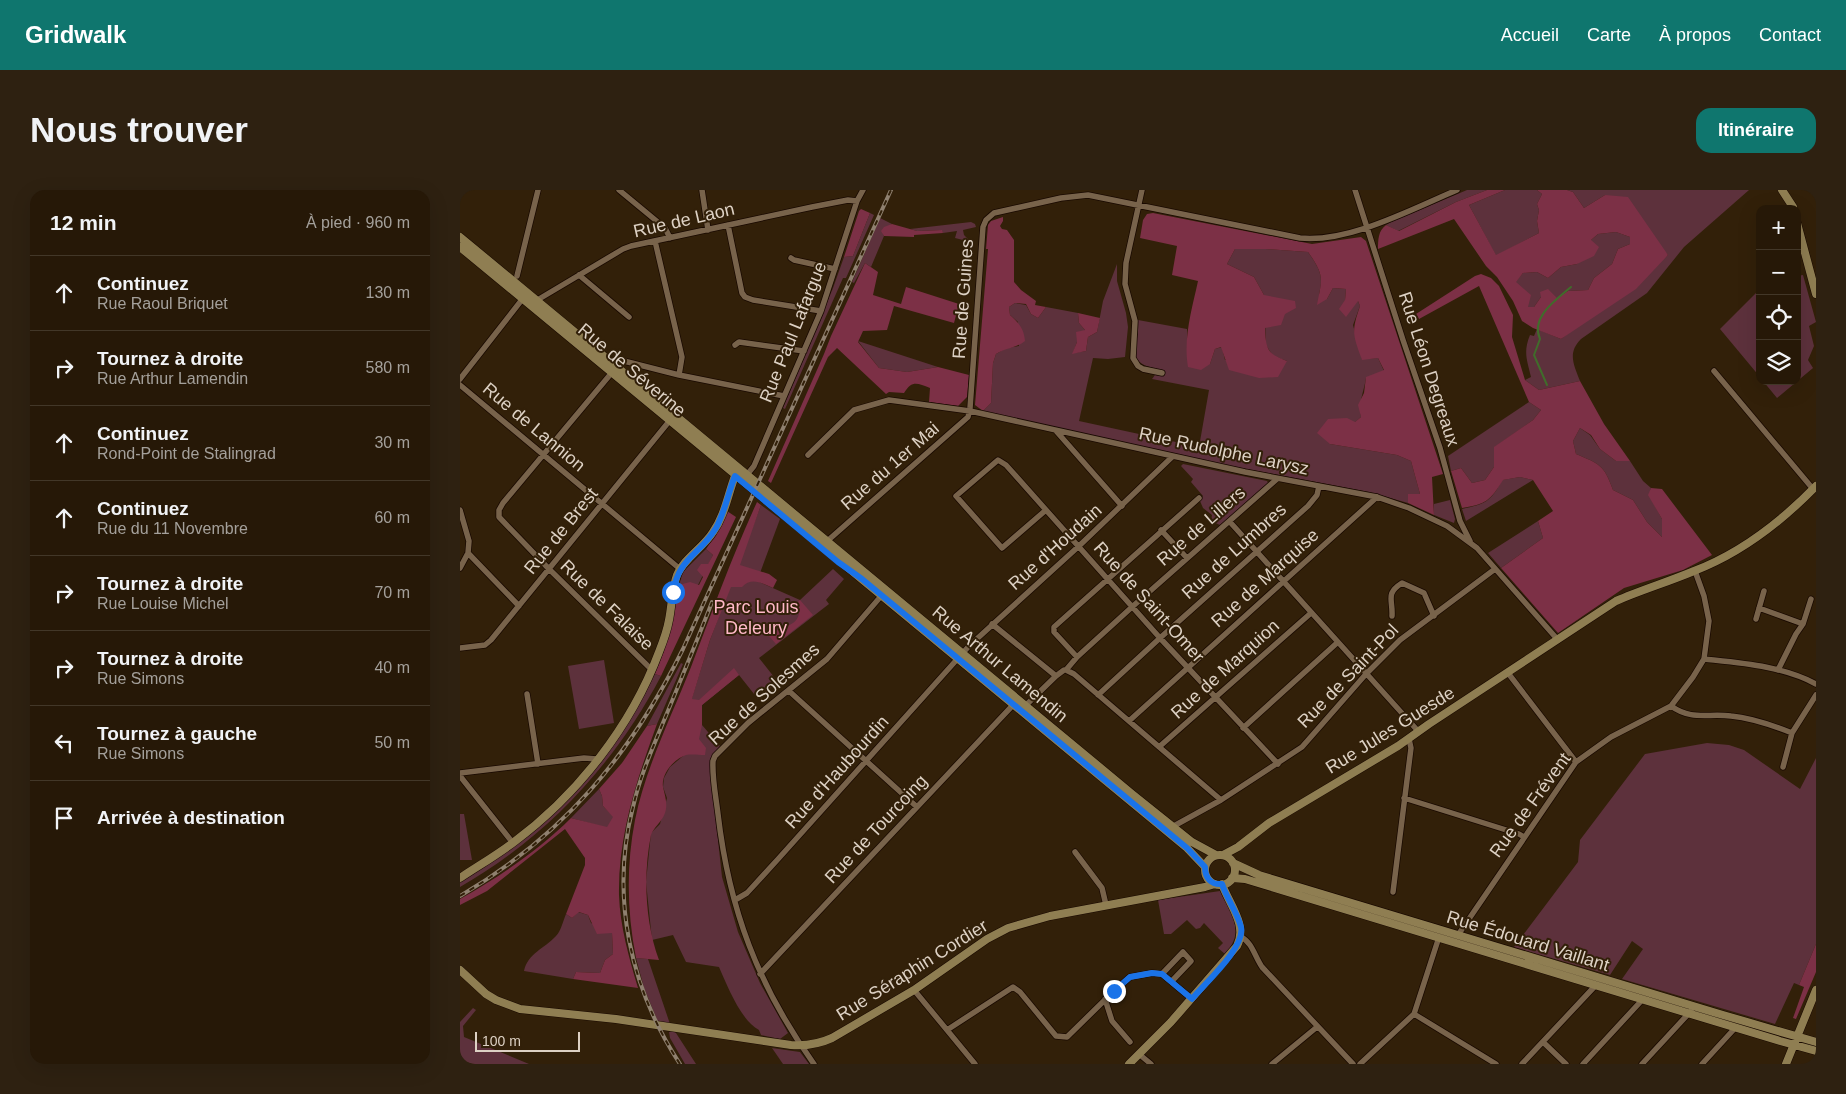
<!DOCTYPE html>
<html lang="fr">
<head>
<meta charset="utf-8">
<style>
  :root { --surface:#261807; --page:#2e2111; --text:#f1f3f6; --muted:#a4a09b; --line:#423728; --accent:#0f766e }
  body { margin:0; font-family:Helvetica,sans-serif; background:var(--page); color:var(--text) }
  .controls { position:absolute; right:15px; top:15px; display:grid; overflow:hidden; border-radius:10px; box-shadow:0 5px 20px #0002 }
  .controls button { width:45px; height:45px; display:grid; place-items:center; padding:0; border:0; border-bottom:1px solid var(--line); background:var(--surface); color:var(--text); font:25px sans-serif }
  .scale { position:absolute; left:15px; bottom:12px; width:105px; box-sizing:border-box; padding-left:5px; border:2px solid #ddd1c4; border-top:0; font-size:14px; line-height:18px; white-space:nowrap; color:#ddd1c4; -webkit-text-stroke:4px #322009; paint-order:stroke }
  .stop { position:absolute; width:15px; height:15px; margin:-11px; border:4px solid #1a73e8; border-radius:50%; background:#fff }
  .stop.end { background:#1a73e8; border-color:#fff; box-shadow:0 1px 5px #0008 }
  .list { margin:0; padding:0; list-style:none }
  h2 { display:flex; justify-content:space-between; align-items:center; height:65px; margin:0; padding:0 20px; font-size:21px }
  h2 small { font-size:16px; font-weight:400; color:var(--muted) }
  .list li { display:grid; grid-template-columns:32px 1fr auto; gap:15px; align-items:center; box-sizing:border-box; height:75px; padding:0 20px; border-top:1px solid var(--line) }
  .list b { display:block; font-size:19px; white-space:nowrap }
  .list p { margin:0; font-size:16px; white-space:nowrap; color:var(--muted) }
  .list em { font-size:16px; font-style:normal; color:var(--muted) }
  .icon { flex:none; width:28px; height:28px; fill:none; stroke:currentColor; stroke-width:2; stroke-linecap:round; stroke-linejoin:round }
  .map { position:relative; flex:none; width:1356px; height:874px; overflow:hidden; border-radius:15px }
  header { display:flex; align-items:center; gap:30px; box-sizing:border-box; height:70px; padding:0 25px; background:var(--accent); color:#fff }
  header strong { font-size:24px }
  nav { display:flex; gap:28px; margin-inline-start:auto; font-size:18px }
  .intro { display:flex; align-items:center; justify-content:space-between; box-sizing:border-box; height:120px; padding:0 30px }
  h1 { margin:0; font-size:35px }
  .button { padding:12px 22px; border-radius:15px; background:var(--accent); color:#fff; font-size:18px; font-weight:700 }
  main { display:flex; gap:30px; padding:0 30px }
  aside { flex:1; background:var(--surface); border-radius:15px; box-shadow:0 5px 20px #0002 }
  .map>svg:first-child { display:block }
</style>
</head>
<body>
<header>
<strong>Gridwalk</strong>
<nav><a>Accueil</a><a>Carte</a><a>À propos</a><a>Contact</a></nav>
</header>
<div class="intro"><h1>Nous trouver</h1><a class="button">Itinéraire</a></div>
<main>
<aside>
<h2>12 min<small>À pied · 960 m</small></h2>
<ul class="list">
<li><svg class="icon" aria-label="ahead" viewBox="0 0 24 24"><path d="M12 20V5M6 11l6-6 6 6"/></svg><div><b>Continuez</b><p>Rue Raoul Briquet</p></div><em>130 m</em></li>
<li><svg class="icon" aria-label="right" viewBox="0 0 24 24"><path d="M7 20v-9h11M14 6l5 5-5 5"/></svg><div><b>Tournez à droite</b><p>Rue Arthur Lamendin</p></div><em>580 m</em></li>
<li><svg class="icon" aria-label="ahead" viewBox="0 0 24 24"><path d="M12 20V5M6 11l6-6 6 6"/></svg><div><b>Continuez</b><p>Rond-Point de Stalingrad</p></div><em>30 m</em></li>
<li><svg class="icon" aria-label="ahead" viewBox="0 0 24 24"><path d="M12 20V5M6 11l6-6 6 6"/></svg><div><b>Continuez</b><p>Rue du 11 Novembre</p></div><em>60 m</em></li>
<li><svg class="icon" aria-label="right" viewBox="0 0 24 24"><path d="M7 20v-9h11M14 6l5 5-5 5"/></svg><div><b>Tournez à droite</b><p>Rue Louise Michel</p></div><em>70 m</em></li>
<li><svg class="icon" aria-label="right" viewBox="0 0 24 24"><path d="M7 20v-9h11M14 6l5 5-5 5"/></svg><div><b>Tournez à droite</b><p>Rue Simons</p></div><em>40 m</em></li>
<li><svg class="icon" aria-label="left" viewBox="0 0 24 24"><path d="M17 20v-9H6M10 6l-5 5 5 5"/></svg><div><b>Tournez à gauche</b><p>Rue Simons</p></div><em>50 m</em></li>
<li><svg class="icon" aria-label="arrive" viewBox="0 0 24 24"><path d="M6 21V4h12l-3 4 3 4H6"/></svg><div><b>Arrivée à destination</b></div></li>
</ul>
</aside>
<div class="map">
<svg width="1356" height="874" viewBox="0 0 1356 874">
  <rect width="100%" height="100%" fill="#322009"/>
  <path fill="#5d313c" d="M 1007,0 L 1027,0 L 996,12 L 938,41 L 926,35 L 931,32 Z
    M 1045,0 L 1077,0 L 1082,4 L 1077,14 L 1079,20 L 1077,31 L 1079,43 L 1036,66 L 1009,15 Z
    M 1107,0 L 1289,0 L 1224,57 L 1187,103 L 1121,149 C 1107,163 1114,175 1120,191 L 1079,200 L 1065,190 L 1071,187 C 1067,170 1063,162 1070,145 L 1074,146 L 1077,139 L 1101,149 L 1208,65 L 1145,5 L 1124,18 L 1113,2 Z
    M 410,23 L 414,25 L 386,88 L 383,88 L 325,219 L 323,218 L 373,98 L 384,67 L 393,66 Z
    M 420,28 L 432,34 L 422,41 L 424,46 L 411,77 L 405,73 L 394,93 L 392,92 Z
    M 511,32 L 515,34 L 516,37 L 503,40 L 504,45 L 511,52 L 495,48 L 497,41 L 483,43 L 481,40 L 457,41 L 450,39 Z
    M 1156,42 L 1170,47 L 1170,54 L 1158,59 L 1152,74 L 1134,88 L 1128,100 L 1108,101 L 1097,108 L 1081,107 L 1074,117 L 1068,117 L 1055,92 L 1063,83 L 1077,82 L 1088,88 L 1101,77 L 1117,74 L 1131,50 L 1138,44 Z
    M 775,59 L 806,59 L 848,62 C 859,78 864,85 859,104 L 867,109 L 873,98 L 886,99 L 885,110 L 898,111 L 900,116 L 893,135 L 902,169 L 918,168 L 924,181 L 906,188 C 904,202 898,212 901,227 L 870,254 L 937,265 L 951,271 L 960,304 L 948,304 L 948,313 L 909,302 L 750,272 L 523,221 L 531,213 L 533,173 L 536,164 L 546,158 L 559,156 L 558,132 L 550,125 L 549,117 L 555,113 L 566,115 L 571,124 L 578,128 L 586,117 L 618,123 L 619,133 L 625,140 L 617,152 L 613,163 L 626,161 L 628,147 L 637,142 L 643,111 L 657,74 L 657,91 L 666,123 L 668,137 L 665,167 L 648,169 L 633,168 L 619,231 L 739,257 L 749,200 L 692,189 L 695,185 L 701,186 L 702,180 C 661,172 680,161 678,130 L 727,139 L 727,149 L 750,174 L 755,159 L 762,157 L 765,170 L 827,171 L 813,166 L 806,155 L 804,105 L 794,87 L 767,74 Z
    M 1343,85 L 1356,132 L 1349,136 L 1354,156 L 1348,170 L 1353,178 L 1317,208 L 1303,191 L 1337,191 L 1337,86 Z
    M 1300,99 L 1300,187 L 1260,139 Z
    M 398,151 L 478,177 L 447,182 L 419,178 Z
    M 1069,212 L 1081,220 L 1073,230 L 1035,257 L 1034,277 L 1025,290 L 1012,293 L 1001,278 L 991,281 L 988,266 Z
    M 1120,238 L 1130,245 L 1140,259 L 1156,271 L 1170,271 L 1183,291 L 1191,298 L 1189,305 L 1202,329 L 1202,347 L 1187,332 L 1173,310 L 1153,300 C 1144,275 1140,274 1116,264 L 1113,251 Z
    M 723,274 L 807,291 L 808,293 L 760,335 L 751,331 L 752,325 L 743,318 L 740,311 L 743,306 L 731,292 L 733,289 L 721,276 Z
    M 1060,287 L 1073,290 L 1006,331 L 1002,319 C 1025,314 1031,312 1042,290 Z
    M 990,310 L 995,329 L 994,333 L 974,325 L 974,314 Z
    M 301,315 L 320,329 L 297,391 L 340,410 L 373,379 L 384,389 L 366,410 L 369,414 L 299,468 L 318,492 L 298,509 L 279,485 L 242,515 L 242,535 L 260,556 L 253,565 L 250,575 L 262,687 L 278,742 L 300,793 L 328,843 L 320,849 L 301,845 L 299,840 C 281,831 267,795 259,777 L 226,772 L 213,745 L 192,750 L 186,692 L 191,643 L 200,634 L 207,608 L 203,597 L 204,588 L 210,577 L 223,566 L 218,553 L 250,450 Z
    M 1078,331 L 1083,348 L 1041,378 L 1028,363 Z
    M 246,359 L 253,365 L 238,395 L 219,395 L 223,382 Z
    M 144,470 L 154,533 L 119,539 L 108,476 Z
    M 221,473 L 223,474 L 197,534 L 187,536 Z
    M 195,484 L 201,486 C 155,574 86,648 0,697 L 0,691 L 62,649 L 155,553 L 184,506 Z
    M 1247,553 L 1269,555 L 1284,560 L 1340,599 L 1356,568 L 1356,754 L 1339,795 L 1334,793 L 1315,834 L 1162,789 L 1183,759 L 1172,751 L 1150,785 L 1054,757 L 1118,672 L 1120,650 L 1185,564 Z
    M 139,599 L 142,606 L 143,616 L 154,627 L 147,638 L 111,628 Z
    M 0,624 L 4,624 L 12,670 L 0,670 Z
    M 760,701 C 771,724 786,741 765,764 L 758,758 L 763,753 L 744,733 L 740,738 L 736,739 L 727,730 L 711,744 L 704,744 L 698,710 Z
    M 118,722 L 128,725 L 131,733 L 152,743 L 153,764 L 145,770 L 140,783 L 116,782 L 113,789 L 64,781 C 68,763 84,759 96,746 C 101,741 103,731 106,724 L 112,728 Z
    M 176,768 L 188,769 L 210,834 L 198,832 L 184,798 Z
    M 13,818 L 16,820 L 3,836 L 4,847 L 69,874 L 12,874 L 0,870 L 0,832 Z
    M 213,841 L 216,843 L 236,874 L 225,874 L 210,848 L 209,842 Z
    M 312,858 L 340,862 L 349,874 L 323,874 Z"/>
  <path fill="#7c3046" fill-rule="evenodd" d="M 1027,0 L 1045,0 L 1009,15 L 1036,65 L 1079,43 L 1077,31 L 1079,20 L 1077,14 L 1082,4 L 1077,0 L 1107,0 L 1113,2 L 1124,18 L 1145,5 L 1168,7 L 1208,65 L 1176,99 L 1101,149 L 1073,138 L 1062,131 L 1053,111 L 1037,87 L 1026,76 L 994,29 L 918,59 C 918,50 918,41 926,35 L 939,41 L 996,12 ZM 1156,42 L 1170,47 L 1170,54 L 1158,59 L 1152,74 L 1134,88 L 1128,100 L 1108,101 L 1097,108 L 1088,99 L 1080,102 L 1081,107 L 1074,117 L 1068,117 L 1071,105 L 1056,92 L 1063,83 L 1077,82 L 1088,88 L 1101,77 L 1117,74 L 1134,66 L 1139,57 L 1131,50 L 1138,44 Z
    M 401,19 L 410,23 L 393,66 L 384,67 L 399,21 Z
    M 693,23 L 852,54 L 901,47 L 906,51 L 983,284 L 972,287 L 974,325 L 948,313 L 948,304 L 960,304 L 951,271 L 937,265 L 870,254 L 857,243 L 868,229 L 887,228 L 895,232 L 901,227 L 898,215 L 904,203 L 906,187 L 924,180 L 918,168 L 902,170 C 893,145 891,142 900,116 L 898,111 L 886,127 L 879,119 L 885,110 L 886,99 L 873,98 L 867,109 L 857,115 C 862,88 865,86 848,62 L 806,59 L 775,59 L 767,74 L 794,87 L 804,105 L 835,111 L 836,118 L 825,124 L 821,135 L 805,138 C 806,159 807,164 827,171 L 818,187 L 799,188 L 769,180 L 761,157 L 755,159 L 750,174 L 741,180 L 728,177 C 723,148 732,119 738,91 L 712,85 L 717,56 L 680,48 L 683,30 L 687,24 Z
    M 543,27 L 543,31 L 540,36 L 542,39 L 547,40 L 554,50 L 554,92 L 561,100 L 576,111 L 575,115 L 586,117 L 578,128 L 571,124 L 566,114 L 555,113 L 549,117 L 550,125 C 559,133 564,139 565,151 C 557,158 545,158 536,164 L 533,173 L 531,213 L 523,221 L 515,215 L 528,59 L 526,59 L 528,35 L 531,31 Z
    M 432,34 L 457,41 L 482,40 L 483,43 L 454,45 L 454,47 L 424,46 L 421,41 L 424,37 Z
    M 405,73 L 418,82 L 413,105 L 441,114 L 446,97 L 499,114 L 494,133 L 434,116 L 427,140 L 403,141 L 398,152 L 419,178 L 447,182 L 478,177 L 509,185 L 507,207 L 498,216 L 469,212 L 470,198 C 457,193 452,190 444,203 L 429,202 L 426,204 L 377,158 L 368,167 L 311,293 L 308,291 L 364,164 L 371,146 Z
    M 1021,84 L 1031,88 L 1039,96 L 1053,125 L 1052,147 L 1065,190 L 1079,200 L 1120,191 L 1144,234 L 1170,271 L 1156,271 L 1140,259 L 1131,245 L 1120,238 L 1113,251 L 1116,264 C 1140,274 1144,275 1153,300 L 1173,310 L 1187,332 L 1202,347 L 1202,329 L 1188,305 L 1191,298 L 1202,299 L 1252,365 L 1223,380 L 1164,398 L 1098,443 L 1041,378 L 1083,348 L 1078,331 L 1093,321 L 1073,290 L 1060,287 L 1043,290 C 1030,311 1026,314 1002,318 L 991,281 L 1001,278 L 1012,293 L 1025,290 L 1034,277 L 1034,257 L 1073,230 L 1081,220 L 1069,212 L 1019,96 L 959,129 L 956,124 L 1015,86 Z
    M 618,123 L 640,128 L 637,142 L 628,147 L 626,161 L 612,164 L 617,152 L 616,142 L 625,140 L 619,133 Z
    M 297,312 L 301,315 L 280,375 L 309,384 L 317,390 L 313,398 C 302,393 291,387 282,397 L 271,397 L 250,450 L 232,509 L 239,510 L 274,478 L 279,485 L 242,515 L 242,535 L 239,549 L 246,558 L 245,565 C 239,565 232,564 226,565 C 214,569 201,584 203,597 C 205,606 208,614 205,623 C 202,632 193,638 191,645 C 183,685 185,732 199,770 L 176,768 C 167,722 166,677 175,630 C 185,579 212,525 231,477 C 252,422 272,366 297,312 Z
    M 267,321 L 276,327 L 201,486 L 195,484 C 208,454 214,427 219,395 L 230,392 L 239,395 L 243,387 L 237,380 L 241,374 L 248,374 L 253,365 L 246,359 L 262,335 Z
    M 340,410 L 353,425 L 316,454 L 309,446 C 312,444 316,440 320,439 C 329,434 336,435 339,424 L 335,414 Z
    M 197,534 C 177,589 158,645 159,705 C 160,736 169,768 178,798 L 113,789 L 116,782 L 140,783 L 145,770 L 153,764 L 152,743 L 137,744 L 128,725 L 119,722 L 112,728 L 106,724 L 125,675 L 125,668 L 105,639 L 27,701 L 0,715 L 0,709 C 40,686 78,661 111,628 L 147,637 L 153,627 L 143,616 L 142,606 L 139,599 L 162,573 L 187,536 Z
    M 1356,754 L 1356,782 L 1336,829 L 1333,828 L 1344,797 L 1339,795 Z"/>
  <g fill="none" stroke-linecap="round" stroke-linejoin="round">
    <path stroke="#406c2b" stroke-width="2" d="M 1087,195 L 1074,165 L 1080,149 C 1070,127 1097,109 1111,97"/>
    <g stroke="#190900" stroke-width="7">
      <path id="street" d="M 159,0 L 205,38 L 210,48
        M 242,0 L 248,40
        M 682,0 L 666,73 L 665,94 L 675,131 L 673,168 L 678,176 L 683,179 L 702,183
        M 895,0 L 943,150 L 980,258 L 1000,331 L 1010,351
        M 268,35 L 282,103 L 285,107 L 293,110 L 361,121
        M 195,51 L 222,167 L 219,185
        M 331,68 L 334,70 L 375,79
        M 119,85 L 169,127
        M 57,86 L 78,0
        M 74,112 L 163,59 L 171,56 L 352,17 L 388,10 L 397,11
        M 275,155 L 279,152 L 344,161
        M 148,171 L 156,169 L 219,185 L 324,206
        M 154,180 L 43,313 L 39,320 L 39,327 L 89,379 L 192,480
        M 1254,181 L 1353,299
        M 0,189 L 64,107
        M 0,195 L 220,379
        M 597,242 L 662,316
        M 348,265 L 394,220 L 429,210 L 510,221 L 785,282 L 917,307 L 949,318 L 987,336 L 1017,358 L 1098,450
        M 286,286 L 294,276 L 361,121 L 397,11 L 403,0
        M 0,320 L 9,351 L 8,363 L 59,416
        M 586,320 L 542,358 L 496,306 L 538,270 L 546,275 L 700,448 L 818,574
        M 770,332 L 958,541
        M 701,340 L 727,368
        M 365,353 L 508,227 L 510,218 L 523,37 L 526,30 L 534,23 L 601,8 L 628,5 L 840,48 C 889,53 952,19 997,0
        M 0,378 L 8,363
        M 1299,418 L 1343,434
        M 932,426 C 933,409 925,404 942,393 L 964,403 L 974,426
        M 1296,429 L 1304,401
        M 532,434 L 596,486 L 563,518
        M 0,458 L 25,455 L 31,450 L 211,229
        M 617,467 L 594,442 L 594,437 L 739,308
        M 1244,469 C 1281,473 1323,476 1356,494
        M 606,480 L 614,484 L 761,610
        M 1318,480 L 1336,444 L 1343,434 L 1351,409
        M 1048,483 L 1116,572
        M 596,486 L 604,480 L 606,480 L 617,467 L 672,417 L 817,289
        M 329,501 L 457,617
        M 67,504 L 78,574
        M 638,505 L 700,448 L 848,316 L 857,305 L 859,296
        M 1211,516 L 1233,487 L 1244,469 L 1249,431 L 1244,406 L 1235,381
        M 669,531 L 917,307
        M 783,538 L 878,452
        M 699,557 L 851,423
        M 1323,577 L 1332,543 L 1356,505
        M 0,583 L 124,568 L 137,569
        M 0,586 L 53,653
        M 944,608 L 1059,644 L 1064,647
        M 712,637 L 761,610 L 842,557 L 906,484 L 940,450 L 1035,379
        M 615,662 L 642,698 L 646,715
        M 933,702 L 951,558 L 949,549
        M 275,710 L 287,703 L 319,668 L 509,456 L 619,356 L 712,267
        M 998,745 L 1116,572 L 1151,547 L 1211,516 C 1232,531 1248,523 1271,526 C 1292,528 1312,535 1332,543
        M 781,747 C 792,752 795,767 802,777 L 893,874
        M 300,784 L 553,515
        M 702,784 L 723,762 L 731,771 L 712,791
        M 454,800 L 515,874
        M 645,809 L 652,831 L 670,852
        M 954,824 L 1036,874
        M 487,840 L 553,797 L 560,802 L 596,846 L 607,847 L 654,801 L 670,787 L 692,783 L 702,784 L 732,809
        M 1083,852 L 1106,874
        M 679,864 L 691,874
        M 354,874 C 298,796 269,719 258,624 C 256,607 252,588 253,571 L 255,566 L 288,533 L 367,469 L 422,405
        M 812,874 L 857,837
        M 900,874 L 954,824 L 979,747
        M 1062,874 L 1136,795
        M 1123,874 L 1183,809
        M 1182,874 L 1231,821
        M 1242,874 L 1276,837"/>
    </g>
    <g stroke="#190900" stroke-width="9">
      <path id="secondary" d="M 1322,0 L 1333,17
        M 1337,33 L 1356,104
        M 0,47 L 672,604 L 732,652 L 756,665
        M 0,57 L 727,658 L 745,677
        M 763,665 L 778,657 L 809,633 L 938,556 L 969,534 L 1156,411 C 1181,400 1208,392 1234,381 C 1281,363 1322,331 1356,296
        M745 680a15 15 0 1 1 30 0a15 15 0 1 1-30 0Z
        M 773,673 L 799,685 L 1263,825 L 1356,852
        M 0,688 C 18,676 37,665 54,652 C 117,605 171,537 199,462 C 203,452 207,441 209,430 C 212,415 212,399 217,385 C 224,368 243,358 253,342 C 265,325 268,304 275,286
        M 772,688 L 785,689 L 1320,851 L 1356,861
        M 0,780 L 26,804 L 36,810 L 60,819 L 156,829 L 331,855 C 345,856 359,854 372,848 L 454,800 L 527,749 L 548,738 L 590,726 L 745,697 L 755,694
        M 669,874 L 711,832 L 777,756 C 788,735 769,714 762,694
        M 1326,874 L 1356,800"/>
    </g>
    <use href="#street" stroke="#78634b" stroke-width="5.5"/>
    <use href="#secondary" stroke="#8f7e52" stroke-width="8"/>
    <g stroke="#8f806f" stroke-width="4">
      <path id="rail" d="M 0,706 C 104,645 170,566 223,459 L 431,0
        M 220,874 C 170,798 150,706 173,617 C 180,586 193,557 205,528 C 221,489 237,451 252,412"/>
    </g>
    <use href="#rail" stroke="#322009" stroke-width="2" stroke-dasharray="5.5" stroke-linecap="butt"/>
  </g>
  <g fill="none" stroke-linecap="round" stroke-linejoin="round">
    <path stroke="#1a73e8" stroke-width="6" d="M 213,402 C 219,367 240,365 256,338 C 265,322 268,303 275,286 L 378,372 L 402,389 L 727,658 L 745,677 C 745,688 751,695 762,694 C 767,709 777,722 781,737 C 786,757 744,794 732,809 L 702,784 L 692,783 L 670,787 L 654,801"/>
  </g>
  <g text-anchor="middle" stroke-width="4" stroke-linejoin="round" paint-order="stroke">
    <g font-size="18" fill="#ddd1c4" stroke="#322009">
      <text transform="translate(224 30) rotate(-13)" y="6">Rue de Laon</text>
      <text transform="translate(503 109) rotate(-86)" y="6">Rue de Guines</text>
      <text transform="translate(333 142) rotate(-68)" y="6">Rue Paul Lafargue</text>
      <text transform="translate(969 179) rotate(72)" y="6">Rue Léon Degreaux</text>
      <text transform="translate(172 180) rotate(40)" y="6">Rue de Séverine</text>
      <text transform="translate(74 237) rotate(40)" y="6">Rue de Lannion</text>
      <text transform="translate(764 261) rotate(12)" y="6">Rue Rudolphe Larysz</text>
      <text transform="translate(430 276) rotate(-41)" y="6">Rue du 1er Mai</text>
      <text transform="translate(741 336) rotate(-41)" y="6">Rue de Lillers</text>
      <text transform="translate(101 341) rotate(-51)" y="6">Rue de Brest</text>
      <text transform="translate(595 357) rotate(-42)" y="6">Rue d'Houdain</text>
      <text transform="translate(774 361) rotate(-42)" y="6">Rue de Lumbres</text>
      <text transform="translate(805 388) rotate(-42)" y="6">Rue de Marquise</text>
      <text transform="translate(689 412) rotate(48)" y="6">Rue de Saint-Omer</text>
      <text transform="translate(147 415) rotate(44)" y="6">Rue de Falaise</text>
      <text transform="translate(540 474) rotate(40)" y="6">Rue Arthur Lamendin</text>
      <text transform="translate(765 479) rotate(-42)" y="6">Rue de Marquion</text>
      <text transform="translate(888 486) rotate(-46)" y="6">Rue de Saint-Pol</text>
      <text transform="translate(304 504) rotate(-42)" y="6">Rue de Solesmes</text>
      <text transform="translate(930 540) rotate(-32)" y="6">Rue Jules Guesde</text>
      <text transform="translate(377 582) rotate(-48)" y="6">Rue d'Haubourdin</text>
      <text transform="translate(1070 615) rotate(-54)" y="6">Rue de Frévent</text>
      <text transform="translate(416 639) rotate(-47)" y="6">Rue de Tourcoing</text>
      <text transform="translate(1068 751) rotate(17)" y="6">Rue Édouard Vaillant</text>
      <text transform="translate(452 780) rotate(-32)" y="6">Rue Séraphin Cordier</text>
    </g>
    <g font-size="18" fill="#ffb9c8" stroke="#322009">
      <text x="296" y="423">Parc Louis<tspan x="296" dy="21">Deleury</tspan></text>
    </g>
  </g>
</svg>
<div class="controls">
<button>+</button>
<button>−</button>
<button><svg class="icon" aria-label="locate" viewBox="0 0 24 24"><circle cx="12" cy="12" r="6"/><path d="M12 2v4M12 18v4M2 12h4M18 12h4"/></svg></button>
<button><svg class="icon" aria-label="layers" viewBox="0 0 24 24"><path d="M12 4l9 5-9 5-9-5zM3 14l9 5 9-5"/></svg></button>
</div>
<div class="scale">100 m</div>
<div class="stop" style="left:213px;top:402px"></div>
<div class="stop end" style="left:654px;top:801px"></div>
</div>
</main>
</body>
</html>
